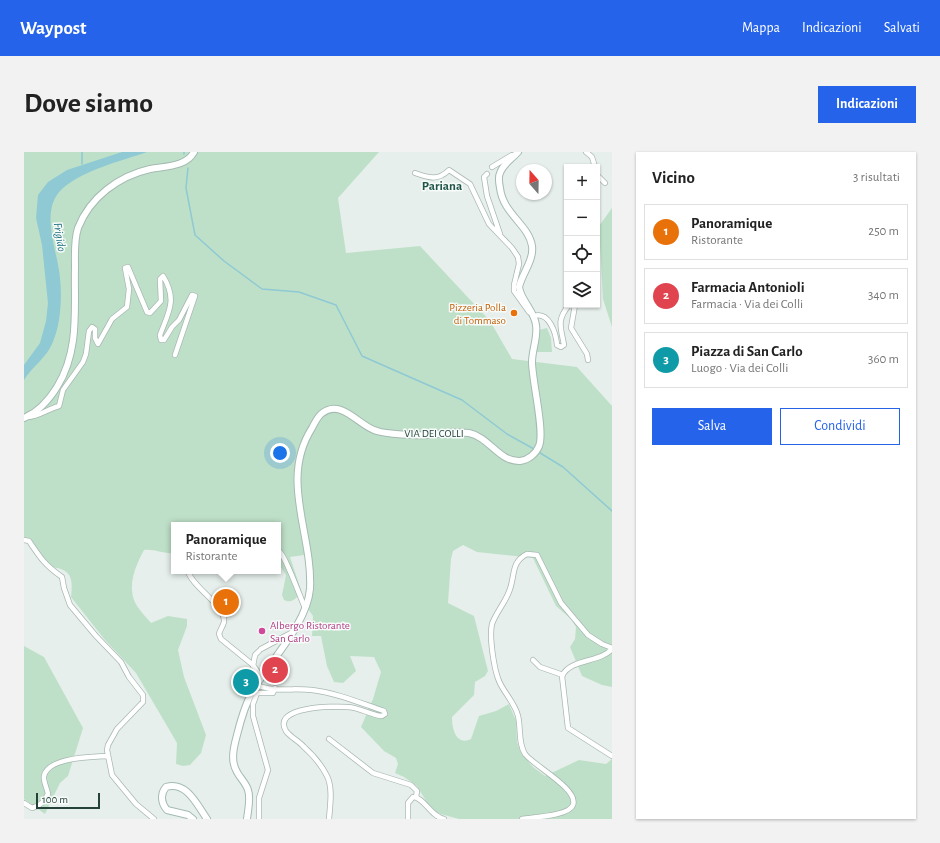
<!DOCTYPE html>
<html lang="it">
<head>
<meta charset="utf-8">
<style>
  :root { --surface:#fff; --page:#f2f2f2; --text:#222; --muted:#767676; --line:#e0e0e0; --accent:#2563eb }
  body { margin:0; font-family:"Alegreya Sans",sans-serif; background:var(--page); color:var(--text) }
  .controls { position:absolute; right:12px; top:12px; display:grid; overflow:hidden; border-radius:0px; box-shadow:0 1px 3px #0004 }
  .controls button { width:36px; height:36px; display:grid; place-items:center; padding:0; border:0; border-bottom:1px solid var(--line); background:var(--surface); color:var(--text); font:20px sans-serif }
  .compass { position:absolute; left:492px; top:12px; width:36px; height:36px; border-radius:50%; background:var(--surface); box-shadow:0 1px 3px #0004; rotate:340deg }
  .scale { position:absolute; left:12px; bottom:10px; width:64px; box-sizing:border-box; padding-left:4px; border:2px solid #24423a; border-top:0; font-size:11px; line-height:14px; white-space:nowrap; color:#24423a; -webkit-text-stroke:3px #f7fbf9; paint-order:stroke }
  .you { position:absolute; left:256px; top:301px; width:14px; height:14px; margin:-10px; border:3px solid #fff; border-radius:50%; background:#1a73e8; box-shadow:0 0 0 6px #1a73e833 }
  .badge { display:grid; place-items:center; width:26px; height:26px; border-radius:50%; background:var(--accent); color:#fff; font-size:13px; font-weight:700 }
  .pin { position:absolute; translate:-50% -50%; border:2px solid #fff; box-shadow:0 1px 4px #0006 }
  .popup { position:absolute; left:147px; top:370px; width:110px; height:52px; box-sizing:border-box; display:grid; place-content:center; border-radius:0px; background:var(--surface); filter:drop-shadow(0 1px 3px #0005); font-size:13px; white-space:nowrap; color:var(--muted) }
  .popup b { font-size:15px; color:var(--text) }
  .popup::after { content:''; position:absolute; left:50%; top:100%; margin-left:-8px; border:8px solid transparent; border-top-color:var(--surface) }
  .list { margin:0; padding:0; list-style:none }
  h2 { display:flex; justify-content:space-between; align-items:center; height:52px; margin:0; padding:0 16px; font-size:17px }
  h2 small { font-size:13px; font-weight:400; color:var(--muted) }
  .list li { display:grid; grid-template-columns:26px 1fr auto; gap:12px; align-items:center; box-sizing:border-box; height:56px; margin:0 8px 8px; padding:0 8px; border:1px solid var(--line); border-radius:0px }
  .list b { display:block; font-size:15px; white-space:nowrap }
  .list p { margin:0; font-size:13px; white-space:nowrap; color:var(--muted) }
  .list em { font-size:13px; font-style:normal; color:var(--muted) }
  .actions { display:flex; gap:8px; padding:12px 16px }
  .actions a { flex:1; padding:9px 0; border:1px solid var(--accent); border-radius:0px; text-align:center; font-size:14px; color:var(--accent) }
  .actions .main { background:var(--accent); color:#fff }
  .icon { flex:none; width:22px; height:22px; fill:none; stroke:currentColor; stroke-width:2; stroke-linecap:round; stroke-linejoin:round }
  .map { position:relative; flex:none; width:588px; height:667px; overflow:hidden; border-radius:0px }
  header { display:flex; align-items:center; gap:24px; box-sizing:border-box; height:56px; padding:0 20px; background:var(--accent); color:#fff }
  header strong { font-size:19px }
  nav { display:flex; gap:22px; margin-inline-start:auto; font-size:14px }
  .intro { display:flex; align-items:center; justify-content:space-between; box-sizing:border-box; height:96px; padding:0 24px }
  h1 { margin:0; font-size:28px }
  .button { padding:10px 18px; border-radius:0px; background:var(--accent); color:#fff; font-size:14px; font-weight:700 }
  main { display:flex; gap:24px; padding:0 24px }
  aside { flex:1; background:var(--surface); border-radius:0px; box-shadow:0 1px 3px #0004 }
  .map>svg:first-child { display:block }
</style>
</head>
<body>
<header>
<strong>Waypost</strong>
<nav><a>Mappa</a><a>Indicazioni</a><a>Salvati</a></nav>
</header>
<div class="intro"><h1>Dove siamo</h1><a class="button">Indicazioni</a></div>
<main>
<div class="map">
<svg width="588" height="667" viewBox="0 0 588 667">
  <rect width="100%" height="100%" fill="#e6efeb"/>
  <path fill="#bfe0c8" d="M 0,0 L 355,0 L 314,46 L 322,101 L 396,94 L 466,169 L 488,207 L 553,215 L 588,254 L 588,535 L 578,533 L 558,524 L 546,495 L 551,487 L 552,475 L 547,467 L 532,454 L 509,406 L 453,400 L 439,393 L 429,399 L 427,407 L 424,451 L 450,464 L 464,519 L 461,524 L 451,530 L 450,543 L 428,565 C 428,577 432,594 447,587 L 455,564 L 472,559 L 485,552 L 492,569 L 493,590 L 497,601 L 509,615 L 521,624 L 555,608 L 582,612 L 588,607 L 588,667 L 435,667 L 413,661 L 404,652 L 393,634 L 380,625 L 371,621 L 374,612 L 372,606 L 360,599 L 337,575 L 349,547 L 357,520 L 350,505 L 326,504 L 332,519 L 319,531 L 310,530 L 303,514 L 297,484 L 288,484 L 289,464 L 284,457 L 290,438 L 287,402 L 266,405 L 278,441 C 271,446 269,452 260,448 L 258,443 L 262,423 L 254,410 L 254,373 L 150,373 L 150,401 C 139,402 131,397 120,398 C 112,413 104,431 110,448 C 113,456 122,465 127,471 L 144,464 L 163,467 L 163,474 L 154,498 L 160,525 L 182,583 L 177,601 L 166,613 L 159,614 L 152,612 L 153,591 L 112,521 L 81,488 L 47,445 C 49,426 48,417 26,415 L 6,386 L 0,385 Z
    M 588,56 L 588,175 L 579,147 L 575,74 Z
    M 523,176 L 527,186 L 528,200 L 512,200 L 515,178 Z
    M 0,494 L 20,505 L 59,576 L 44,624 L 36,631 L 21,662 L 0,647 Z"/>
  <path fill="#8ec9d4" d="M 98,0 L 123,0 C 97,9 60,18 39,36 C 14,58 34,99 36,126 C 38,146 37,173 28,192 C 22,206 8,215 0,228 L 0,213 L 16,191 L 22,169 L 24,151 L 18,93 L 12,66 L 14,43 L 24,30 L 43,18 Z"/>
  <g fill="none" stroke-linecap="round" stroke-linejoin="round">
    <path stroke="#8ec9d4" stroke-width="1.5" d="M 58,0 L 58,12
      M 160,0 L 160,2
      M 164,16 L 162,36 L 171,83 L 200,109 L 238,137 L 275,140 L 312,153 L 338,204 L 438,248 L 483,282 L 510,297
      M 513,299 L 539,315 L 588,359"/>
    <g stroke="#a8b8b2" stroke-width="6">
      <path id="street" d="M 562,0 L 568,5 L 571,15
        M 468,15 L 488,3
        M 391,21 C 405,26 414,29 425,18 L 446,32 L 465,72 L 488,96 L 494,105 L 495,112 L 490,133 L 490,139 L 505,160
        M 463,22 L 460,25 L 463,44 L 476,82
        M 573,23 L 581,31
        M 543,129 L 543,132
        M 551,153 L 547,176 L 563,202 L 564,208
        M 510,164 C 525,159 532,181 533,193 L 537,195 L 540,193 C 537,175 532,169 545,153
        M 3,265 C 12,266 24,257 35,254 L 39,238 L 59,210 L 62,202 L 65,179 L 68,175 L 71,177 L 71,186 L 74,192 L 88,167 L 103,155 L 105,137 L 101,116 L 104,115 L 123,160 L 126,161 L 137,149 L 136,127 L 139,124 C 154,148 144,161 136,183 L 137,188 L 140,188 L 148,175 L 155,168 L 168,143 L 171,144 L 151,203
        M 0,388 L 5,389 C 17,407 21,413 38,425 L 40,436 L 46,453 L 72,484 L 97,510 L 105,525 L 119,543 L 119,550 L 93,577 L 84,593 L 83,598 L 88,623 L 112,652 L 130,667
        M 254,398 C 261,402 276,445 281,456
        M 164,419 C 167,434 202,454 200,470 C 199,474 196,478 195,482 L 197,487 L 229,513 L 237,525
        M 237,497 L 267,481
        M 588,497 C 576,511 547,506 538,524 L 544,576 L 588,604
        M 509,508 L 516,515 L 539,523
        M 229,514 L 231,503 L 235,499
        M 232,533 C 248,540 270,536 288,538 C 313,541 336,551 360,559 L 361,562 L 358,564 C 346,563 335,555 323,555 C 311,554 247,554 262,579 C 266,585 275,589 280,595 C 289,603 298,614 303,624 C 309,636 306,654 305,667
        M 305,587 L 349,621 L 387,633 L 393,639 L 392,645
        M 0,651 L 8,656 C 16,654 20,650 24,642 C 23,636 19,629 20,624 C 24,605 69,605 83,604
        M 235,667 L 235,646 L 244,618 L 229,564 L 229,552 L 233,541 L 249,541 L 251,536
        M 384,667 L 384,651 L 389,645 C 400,645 406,664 420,667
        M 498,667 C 509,665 545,664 549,653 C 555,637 510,614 501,602 C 494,591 497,576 494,564 C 491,551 480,541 475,529 C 470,517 465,485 468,472 C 472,460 482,450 486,437 C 491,423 487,410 503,402 L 513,403 L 537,451 L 564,483 L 578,492 L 588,496"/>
    </g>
    <g stroke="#a4bbb3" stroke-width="8">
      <path id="secondary" d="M 0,266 C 14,260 25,248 33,235 C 56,198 50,156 51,115 C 51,102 50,88 54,76 C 66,45 95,24 126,17 C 141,14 162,15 170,0
        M 169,667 L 164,663 L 143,658 C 137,651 136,642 142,635 C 163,629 173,653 183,667
        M 223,667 C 224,658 227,646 224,638 C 222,631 216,626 213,620 C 206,609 210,594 213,583 C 217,567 222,549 231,535 C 248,507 283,471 286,437 C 289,382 255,328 288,276 C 290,272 293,266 297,262 C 318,245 335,275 353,279 C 361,282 395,284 403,283 C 417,282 432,279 445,281 C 465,285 475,310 496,309 C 504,308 512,302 515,294 C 521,280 508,228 508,210 C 508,198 514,185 512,173 C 510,158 497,149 495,135 C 498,122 510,108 508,94 C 505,73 479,62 476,36 C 475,31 474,25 476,21 C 479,12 488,7 494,0"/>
    </g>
    <use href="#street" stroke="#fff" stroke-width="4.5"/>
    <use href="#secondary" stroke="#fff" stroke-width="6"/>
  </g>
  <circle fill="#e8710a" stroke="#f7fbf9" stroke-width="1.5" cx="490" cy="161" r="4"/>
  <circle fill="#d1479c" stroke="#f7fbf9" stroke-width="1.5" cx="238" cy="479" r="4"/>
  <g text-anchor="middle" stroke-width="3" stroke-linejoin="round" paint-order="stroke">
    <g font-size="11" fill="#c56008" stroke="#f7fbf9" text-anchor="end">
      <text x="482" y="159">Pizzeria Polla<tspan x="482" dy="13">di Tommaso</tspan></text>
    </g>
    <g font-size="11" fill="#24423a" stroke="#f7fbf9">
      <text x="410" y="285">VIA DEI COLLI</text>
    </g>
    <g font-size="11" fill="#b23c85" stroke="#f7fbf9" text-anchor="start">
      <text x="246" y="477">Albergo Ristorante<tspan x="246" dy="13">San Carlo</tspan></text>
    </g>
    <g font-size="12" font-style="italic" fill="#1c6f80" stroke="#f7fbf9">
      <text transform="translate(36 85) rotate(81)" y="4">Frigido</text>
    </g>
    <g font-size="13" font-weight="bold" fill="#1f5548" stroke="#f7fbf9">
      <text x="418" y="38">Pariana</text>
    </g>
  </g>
</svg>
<div class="controls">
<button>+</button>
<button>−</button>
<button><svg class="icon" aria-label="locate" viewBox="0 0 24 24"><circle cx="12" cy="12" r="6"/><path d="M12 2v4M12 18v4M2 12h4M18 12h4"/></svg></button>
<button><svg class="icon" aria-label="layers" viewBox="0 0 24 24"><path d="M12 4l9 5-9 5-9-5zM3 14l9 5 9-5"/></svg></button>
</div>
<svg class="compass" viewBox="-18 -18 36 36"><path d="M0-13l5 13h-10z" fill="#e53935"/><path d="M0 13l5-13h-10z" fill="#767676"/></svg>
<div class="scale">100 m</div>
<div class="you"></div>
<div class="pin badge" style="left:202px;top:450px;background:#e8710a">1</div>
<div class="popup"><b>Panoramique</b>Ristorante</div>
<div class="pin badge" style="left:251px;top:518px;background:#e0444e">2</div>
<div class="pin badge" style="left:222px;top:530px;background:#0f9aa8">3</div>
</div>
<aside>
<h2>Vicino<small>3 risultati</small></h2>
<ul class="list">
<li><span class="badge" style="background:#e8710a">1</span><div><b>Panoramique</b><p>Ristorante</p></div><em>250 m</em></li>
<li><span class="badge" style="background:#e0444e">2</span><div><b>Farmacia Antonioli</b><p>Farmacia · Via dei Colli</p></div><em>340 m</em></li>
<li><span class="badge" style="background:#0f9aa8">3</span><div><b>Piazza di San Carlo</b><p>Luogo · Via dei Colli</p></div><em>360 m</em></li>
</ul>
<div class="actions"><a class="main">Salva</a><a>Condividi</a></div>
</aside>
</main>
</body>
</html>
